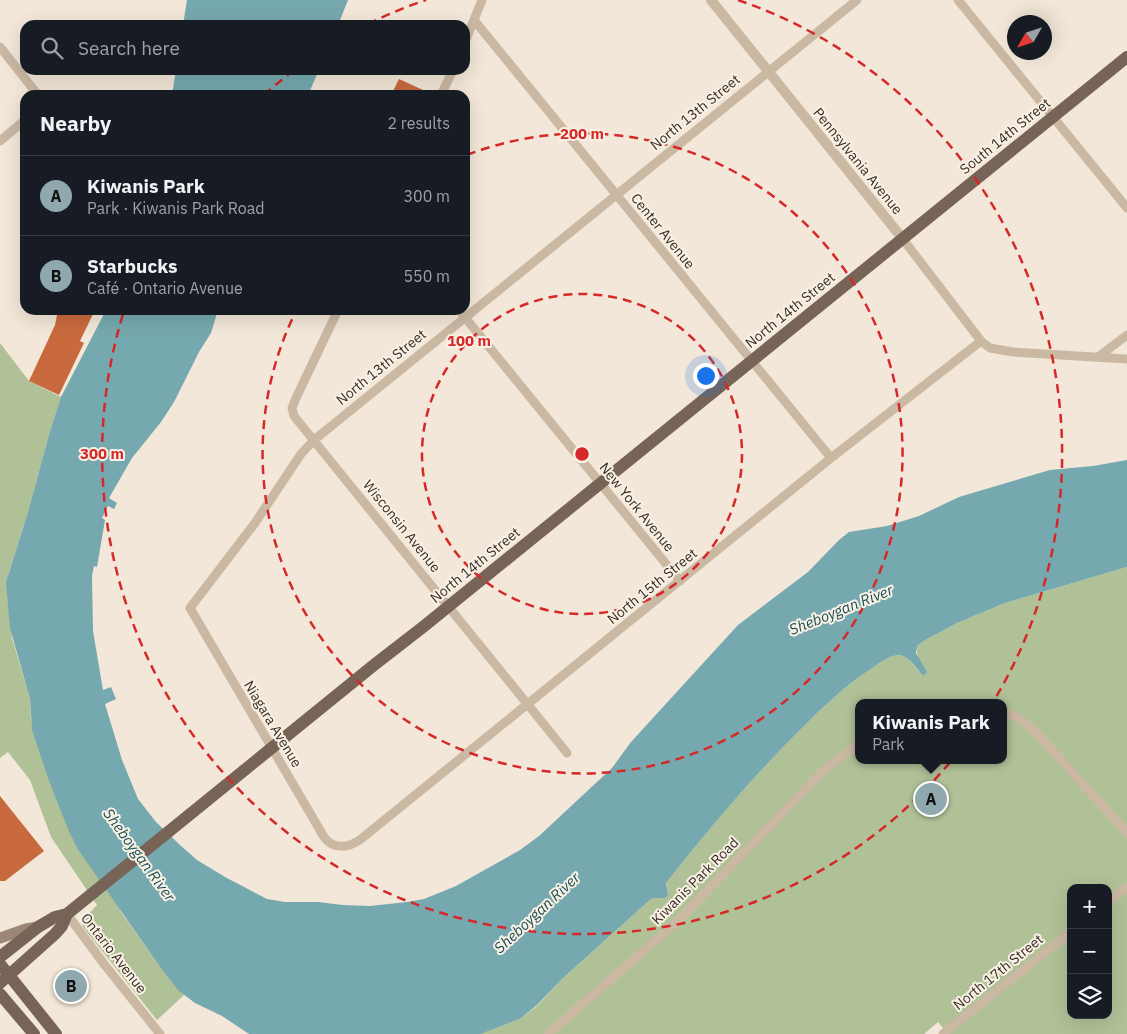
<!DOCTYPE html>
<html lang="en">
<head>
<meta charset="utf-8">
<style>
  :root { --surface:#171b24; --page:#242831; --text:#f1f3f6; --muted:#9ea1a6; --line:#363941; --accent:#90a9ae }
  body { margin:0; font-family:"IBM Plex Sans",sans-serif; background:var(--page); color:var(--text) }
  .controls { position:absolute; right:15px; bottom:15px; display:grid; overflow:hidden; border-radius:10px; box-shadow:0 5px 20px #0002 }
  .controls button { width:45px; height:45px; display:grid; place-items:center; padding:0; border:0; border-bottom:1px solid var(--line); background:var(--surface); color:var(--text); font:25px sans-serif }
  .compass { position:absolute; left:1007px; top:15px; width:45px; height:45px; border-radius:50%; background:var(--surface); box-shadow:0 5px 20px #0002; rotate:231deg }
  .you { position:absolute; left:705px; top:375px; width:18px; height:18px; margin:-12px; border:4px solid #fff; border-radius:50%; background:#1a73e8; box-shadow:0 0 0 8px #1a73e833 }
  .badge { display:grid; place-items:center; width:32px; height:32px; border-radius:50%; background:var(--accent); color:#111; font-size:16px; font-weight:700 }
  .pin { position:absolute; translate:-50% -50%; border:2px solid #fff; box-shadow:0 1px 5px #0006 }
  .popup { position:absolute; left:855px; top:699px; width:152px; height:65px; box-sizing:border-box; display:grid; place-content:center; border-radius:10px; background:var(--surface); filter:drop-shadow(0 1px 4px #0005); font-size:16px; white-space:nowrap; color:var(--muted) }
  .popup b { font-size:19px; color:var(--text) }
  .popup::after { content:''; position:absolute; left:50%; top:100%; margin-left:-10px; border:10px solid transparent; border-top-color:var(--surface) }
  .list { margin:0; padding:0; list-style:none }
  h2 { display:flex; justify-content:space-between; align-items:center; height:65px; margin:0; padding:0 20px; font-size:21px }
  h2 small { font-size:16px; font-weight:400; color:var(--muted) }
  .list li { display:grid; grid-template-columns:32px 1fr auto; gap:15px; align-items:center; box-sizing:border-box; height:80px; padding:0 20px; border-top:1px solid var(--line) }
  .list b { display:block; font-size:19px; white-space:nowrap }
  .list p { margin:0; font-size:16px; white-space:nowrap; color:var(--muted) }
  .list em { font-size:16px; font-style:normal; color:var(--muted) }
  .icon { flex:none; width:28px; height:28px; fill:none; stroke:currentColor; stroke-width:2; stroke-linecap:round; stroke-linejoin:round }
  .map { position:relative; flex:none; width:1127px; height:1034px; overflow:hidden }
  .search { position:absolute; background:var(--surface); box-shadow:0 5px 20px #0002; left:20px; top:20px; width:450px; height:55px; display:flex; align-items:center; gap:12px; box-sizing:border-box; padding:0 18px; border-radius:15px; color:var(--muted); font-size:19px }
  .panel { position:absolute; background:var(--surface); box-shadow:0 5px 20px #0002; left:20px; top:90px; width:450px; height:225px; border-radius:15px }
  .map>svg:first-child { display:block }
</style>
</head>
<body>
<div class="map">
<svg width="1127" height="1034" viewBox="0 0 1127 1034">
  <rect width="100%" height="100%" fill="#f2e7d8"/>
  <path fill="#b0c197" fill-rule="evenodd" d="M 0,343 L 29,381 L 61,397 L 50,431 L 28,512 L 8,575 L 12,638 L 30,699 L 31,721 L 121,912 L 160,967 L 184,995 L 157,1020 L 83,927 L 82,924 L 83,920 L 97,905 L 51,837 L 30,780 L 8,752 L 0,758 Z
    M 1127,567 L 1127,1034 L 948,1034 L 938,1022 L 924,1034 L 481,1034 L 520,1019 L 537,1006 L 562,979 L 652,898 L 666,898 L 668,895 L 666,883 C 707,831 750,780 796,734 C 820,710 843,687 871,669 C 879,663 888,656 898,655 C 907,654 917,670 923,676 C 921,666 916,656 917,646 L 922,642 L 957,623 L 1005,603 ZM 858,703 L 1004,703 L 1004,760 L 858,760 ZM 1071,888 L 1108,888 L 1108,1015 L 1071,1015 Z"/>
  <path fill="#76a9af" d="M 187,0 L 348,0 L 338,25 L 183,25 Z
    M 176,70 L 319,70 L 308,95 L 172,95 Z
    M 106,310 L 218,310 L 211,333 L 199,352 L 174,402 L 161,422 L 132,458 L 109,498 L 117,503 L 114,509 L 108,506 L 102,518 L 105,520 L 97,567 L 94,566 L 92,576 L 93,631 L 103,690 L 111,687 L 116,699 L 105,704 L 122,760 L 138,799 L 156,822 L 180,845 L 197,860 L 225,877 L 267,899 L 285,902 L 318,902 L 343,905 L 370,906 L 407,902 L 424,899 L 456,886 L 520,850 L 539,836 L 612,768 L 631,742 L 738,625 L 808,572 L 839,540 L 849,532 L 887,526 L 919,516 L 959,497 L 1050,470 L 1093,466 L 1127,460 L 1127,567 L 1005,603 L 957,623 L 922,642 L 917,646 L 916,653 L 927,672 L 923,676 C 918,670 907,654 898,655 C 888,656 879,663 871,669 C 843,687 820,710 797,733 C 750,780 707,831 666,883 L 668,895 L 666,898 L 652,898 L 562,979 L 537,1005 L 520,1019 L 481,1034 L 249,1034 L 222,1016 L 195,1003 L 179,991 L 160,967 L 77,848 L 68,829 L 49,781 L 32,730 L 30,699 L 10,628 L 6,582 L 28,512 L 50,431 L 61,397 Z"/>
  <path fill="#c96a3e" d="M 399,79 L 434,95 L 391,95 Z
    M 58,310 L 95,310 L 80,341 L 84,343 L 59,395 L 29,381 L 55,325 Z
    M 0,796 L 44,851 L 5,881 L 0,881 Z
    M 80,970 L 88,980 L 65,1000 L 56,989 L 63,981 Z"/>
  <g fill="none" stroke-linecap="round" stroke-linejoin="round">
    <path stroke="#cab8a3" stroke-width="9" d="M 857,0 L 314,440 L 301,454 L 255,523 L 190,608 L 324,837 C 333,850 349,848 361,839 L 831,458 L 981,341
      M 958,0 L 1127,208
      M 474,20 L 831,458
      M 465,42 L 482,0
      M 0,47 L 38,95
      M 441,95 L 453,70
      M 0,141 L 25,120
      M 902,238 L 981,341 L 990,348 L 1013,352 L 1127,359
      M 338,310 L 296,398 L 292,408 L 294,416 L 567,753
      M 459,310 L 680,581
      M 1098,357 L 1127,335
      M 1004,712 L 1020,719 L 1035,731 L 1127,833
      M 1108,902 L 1127,887
      M 67,914 L 104,964 L 160,1034
      M 548,1034 L 678,921 L 825,769 L 858,745
      M 943,1034 L 1071,932"/>
    <path stroke="#cab8a3" stroke-width="10" d="M 711,0 L 902,238"/>
    <path stroke="#9d8675" stroke-width="11" d="M 0,938 L 26,929 L 38,927"/>
    <path stroke="#776456" stroke-width="12" d="M 0,957 L 38,927 L 55,917 L 67,914 L 88,897 L 374,665 L 423,627 L 1127,57
      M 0,964 L 56,1034
      M 0,983 L 55,934 L 62,926 L 67,914
      M 0,994 L 34,1034"/>
  </g>
  <g fill="none" stroke="#d62828" stroke-width="2.5" stroke-dasharray="9 6">
    <circle cx="582" cy="454" r="160"/>
    <path d="M467 155A320 320 0 1 1 296 311"/>
    <path d="M264 95A480 480 0 0 1 293 71M368 24A480 480 0 0 1 426 0M738 0A480 480 0 1 1 123 314"/>
  </g>
  <g text-anchor="middle" stroke-width="4" stroke-linejoin="round" paint-order="stroke">
    <g font-size="14" fill="#352b26" stroke="#f9f1e4">
      <text transform="translate(695 112) rotate(-39)" y="5">North 13th Street</text>
      <text transform="translate(1005 136) rotate(-39)" y="5">South 14th Street</text>
      <text transform="translate(858 161) rotate(51)" y="5">Pennsylvania Avenue</text>
      <text transform="translate(663 231) rotate(51)" y="5">Center Avenue</text>
      <text transform="translate(790 310) rotate(-39)" y="5">North 14th Street</text>
      <text transform="translate(381 367) rotate(-39)" y="5">North 13th Street</text>
      <text transform="translate(637 507) rotate(51)" y="5">New York Avenue</text>
      <text transform="translate(402 526) rotate(51)" y="5">Wisconsin Avenue</text>
      <text transform="translate(475 565) rotate(-39)" y="5">North 14th Street</text>
      <text transform="translate(652 586) rotate(-39)" y="5">North 15th Street</text>
      <text transform="translate(273 724) rotate(59)" y="5">Niagara Avenue</text>
      <text transform="translate(695 881) rotate(-45)" y="5">Kiwanis Park Road</text>
      <text transform="translate(114 953) rotate(52)" y="5">Ontario Avenue</text>
      <text transform="translate(998 972) rotate(-39)" y="5">North 17th Street</text>
    </g>
    <g font-size="15" font-style="italic" fill="#1a4e57" stroke="#f9f1e4">
      <text transform="translate(841 610) rotate(-22)" y="5">Sheboygan River</text>
      <text transform="translate(139 855) rotate(54)" y="5">Sheboygan River</text>
      <text transform="translate(537 913) rotate(-43)" y="5">Sheboygan River</text>
    </g>
  </g>
  <circle cx="582" cy="454" r="8" fill="#d62828" stroke="#f9f1e4" stroke-width="2.5"/>
  <g font-size="15" text-anchor="middle" font-weight="bold" fill="#d62828" stroke="#f9f1e4" stroke-width="4" stroke-linejoin="round" paint-order="stroke">
    <text x="582" y="139">200 m</text>
    <text x="469" y="346">100 m</text>
    <text x="102" y="459">300 m</text>
  </g>
</svg>
<div class="controls">
<button>+</button>
<button>−</button>
<button><svg class="icon" aria-label="layers" viewBox="0 0 24 24"><path d="M12 4l9 5-9 5-9-5zM3 14l9 5 9-5"/></svg></button>
</div>
<svg class="compass" viewBox="-18 -18 36 36"><path d="M0-13l5 13h-10z" fill="#e53935"/><path d="M0 13l5-13h-10z" fill="#9ea1a6"/></svg>
<div class="you"></div>
<div class="pin badge" style="left:931px;top:799px">A</div>
<div class="popup"><b>Kiwanis Park</b>Park</div>
<div class="pin badge" style="left:71px;top:986px">B</div>
<div class="search"><svg class="icon" aria-label="search" viewBox="0 0 24 24"><circle cx="10" cy="10" r="6"/><path d="M15 15l6 6"/></svg>Search here</div>
<section class="panel">
<h2>Nearby<small>2 results</small></h2>
<ul class="list">
<li><span class="badge">A</span><div><b>Kiwanis Park</b><p>Park · Kiwanis Park Road</p></div><em>300 m</em></li>
<li><span class="badge">B</span><div><b>Starbucks</b><p>Café · Ontario Avenue</p></div><em>550 m</em></li>
</ul>
</section>
</div>
</body>
</html>
